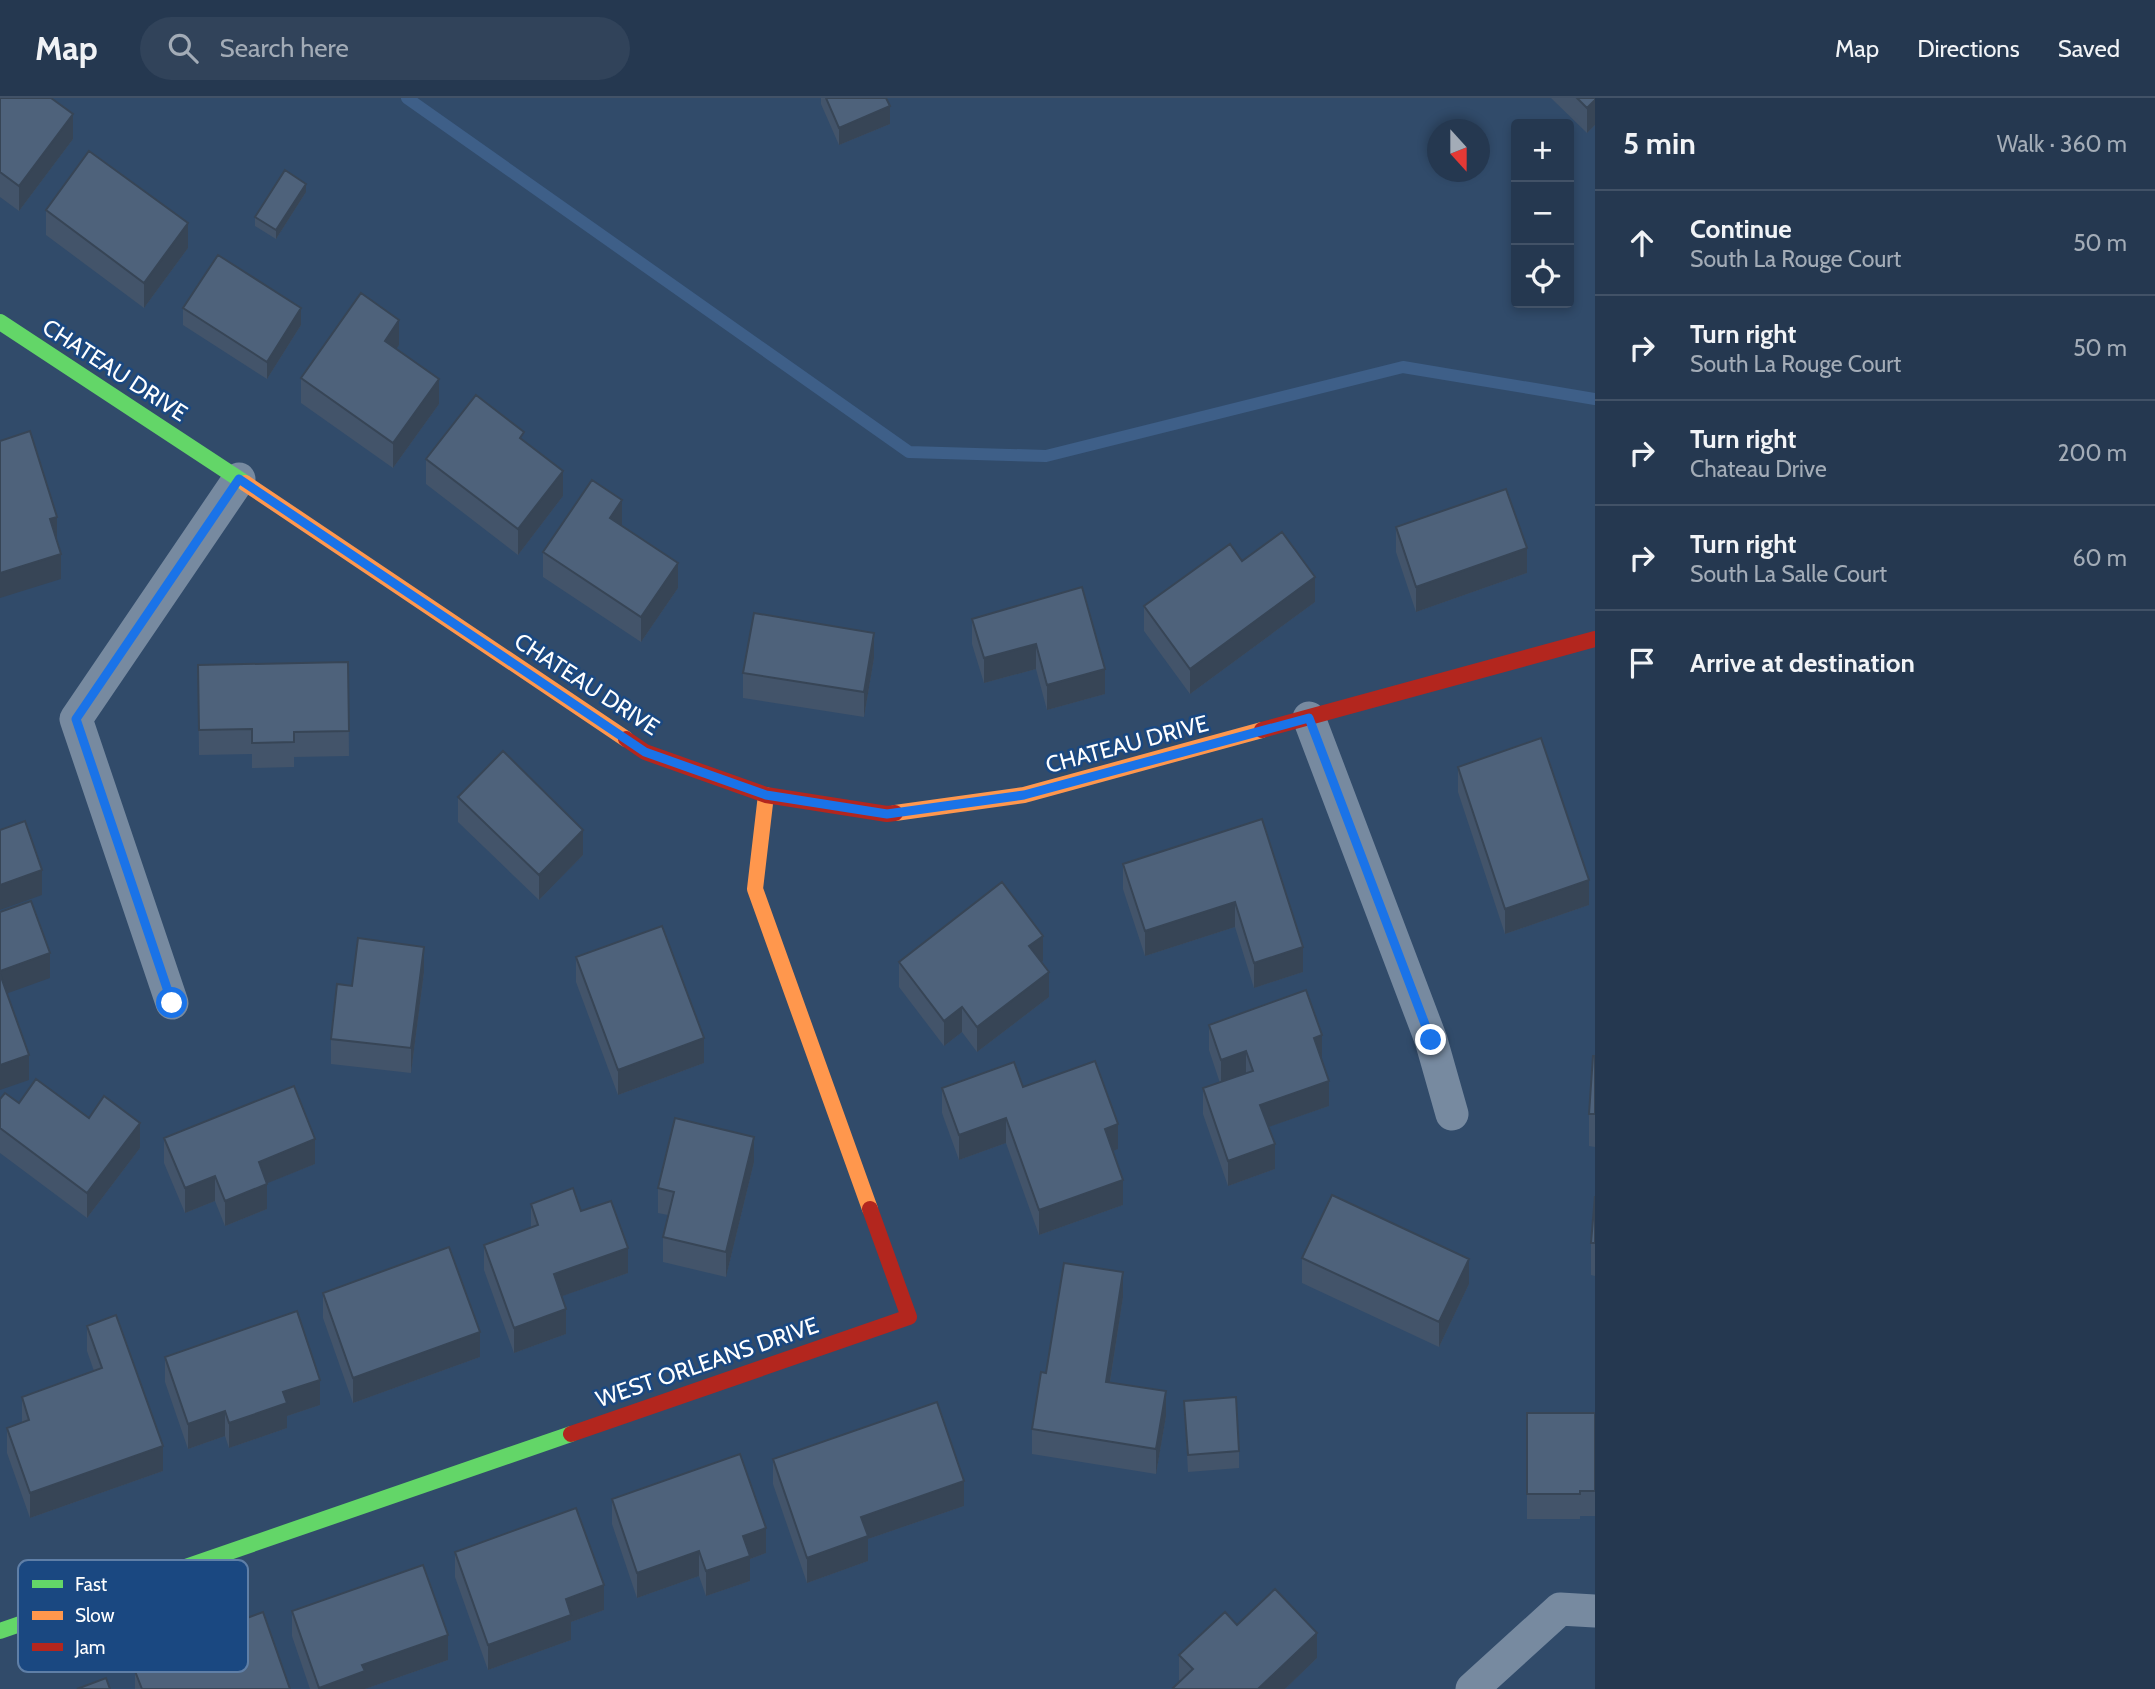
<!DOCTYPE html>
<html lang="en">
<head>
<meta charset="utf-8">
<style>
  :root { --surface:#253850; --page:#31435a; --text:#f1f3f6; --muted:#a3acb7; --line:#425267 }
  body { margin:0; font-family:Cabin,sans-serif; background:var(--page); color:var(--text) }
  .controls { position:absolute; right:21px; top:21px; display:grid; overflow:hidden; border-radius:7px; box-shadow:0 4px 10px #0003 }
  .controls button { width:63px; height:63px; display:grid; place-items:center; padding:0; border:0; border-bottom:2px solid var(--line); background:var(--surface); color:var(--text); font:35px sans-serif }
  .compass { position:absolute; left:1427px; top:21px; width:63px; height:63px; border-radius:50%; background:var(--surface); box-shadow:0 4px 10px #0003; rotate:159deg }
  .stop { position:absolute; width:21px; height:21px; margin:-16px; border:5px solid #1a73e8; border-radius:50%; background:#fff }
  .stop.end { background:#1a73e8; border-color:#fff; box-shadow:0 2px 7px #0008 }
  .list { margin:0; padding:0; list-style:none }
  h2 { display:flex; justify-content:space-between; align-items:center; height:91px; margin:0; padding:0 28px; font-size:30px }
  h2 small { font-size:23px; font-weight:400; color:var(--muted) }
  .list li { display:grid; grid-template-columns:46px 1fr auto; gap:21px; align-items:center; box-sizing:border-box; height:105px; padding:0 28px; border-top:2px solid var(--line) }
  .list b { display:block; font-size:26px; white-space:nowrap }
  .list p { margin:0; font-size:23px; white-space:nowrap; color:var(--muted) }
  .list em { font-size:23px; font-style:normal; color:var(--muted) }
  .icon { flex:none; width:38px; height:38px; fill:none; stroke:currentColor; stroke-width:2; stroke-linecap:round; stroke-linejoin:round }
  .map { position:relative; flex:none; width:1595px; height:1591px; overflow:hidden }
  header { display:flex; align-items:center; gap:42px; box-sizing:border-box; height:98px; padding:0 35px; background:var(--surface); border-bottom:2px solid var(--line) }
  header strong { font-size:33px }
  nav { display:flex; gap:38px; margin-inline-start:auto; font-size:24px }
  .search { width:490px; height:63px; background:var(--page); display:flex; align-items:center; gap:18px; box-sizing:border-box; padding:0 24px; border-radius:38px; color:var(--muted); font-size:26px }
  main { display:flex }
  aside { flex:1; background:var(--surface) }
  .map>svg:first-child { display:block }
</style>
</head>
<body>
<header>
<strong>Map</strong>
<div class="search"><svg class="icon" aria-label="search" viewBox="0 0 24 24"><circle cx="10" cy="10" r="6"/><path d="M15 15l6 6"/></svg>Search here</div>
<nav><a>Map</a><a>Directions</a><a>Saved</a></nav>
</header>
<main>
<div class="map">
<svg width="1595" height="1591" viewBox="0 0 1595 1591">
  <rect width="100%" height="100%" fill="#314b6a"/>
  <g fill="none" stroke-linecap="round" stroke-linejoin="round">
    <path stroke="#3e5f88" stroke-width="12" d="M 407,0 L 909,354 L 1046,358 L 1403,269 L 1595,301"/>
    <path stroke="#778aa0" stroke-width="33" d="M 1309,620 L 1431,942 L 1452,1016
      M 172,905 L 76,621 L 239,381
      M 1472,1591 L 1560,1511 L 1595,1513"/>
    <path stroke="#63d668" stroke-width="16" d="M 0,224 L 245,385
      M 0,1533 L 571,1336"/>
    <path stroke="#ff974d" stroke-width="16" d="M 245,385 L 626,641
      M 766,697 L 755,791 L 870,1111
      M 895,715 L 1024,697 L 1262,632"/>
    <path stroke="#b3261e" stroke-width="16" d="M 1262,632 L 1595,541
      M 626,641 L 645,654 L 766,697 L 887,716 L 895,715
      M 571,1336 L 909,1219 L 870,1111"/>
  </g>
  <path fill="#43546a" d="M 0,0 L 73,41 L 19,113 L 0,99 Z
    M 821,0 L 886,0 L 890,26 L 839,47 L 821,6 Z
    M 1551,0 L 1595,0 L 1595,27 L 1587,35 Z
    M 306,94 L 276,141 L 255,128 L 255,119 Z
    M 46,112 L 188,150 L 144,210 L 46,137 Z
    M 183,210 L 301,227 L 267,281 L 183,227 Z
    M 399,247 L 396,251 L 439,306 L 393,370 L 301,305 L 301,280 Z
    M 524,343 L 563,398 L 518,457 L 426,386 L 426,361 Z
    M 622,427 L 678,490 L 641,544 L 543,479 L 543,454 Z
    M 1396,429 L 1527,475 L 1416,514 L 1396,454 Z
    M 1242,463 L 1315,504 L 1190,596 L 1144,533 L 1144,508 Z
    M 1082,489 L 1105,596 L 1047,612 L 1036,571 L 984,585 L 972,546 L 972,521 Z
    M 874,560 L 864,619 L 743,600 L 743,575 Z
    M 348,564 L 349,658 L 294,659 L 294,669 L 252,670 L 252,656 L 199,657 L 198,567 Z
    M 1458,669 L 1589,807 L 1505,836 L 1458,694 Z
    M 458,699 L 583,757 L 539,802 L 458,724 Z
    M 1262,721 L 1303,874 L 1254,890 L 1235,829 L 1145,858 L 1123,791 L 1123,766 Z
    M 576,859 L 704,965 L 618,997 L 576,884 Z
    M 1043,863 L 1041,864 L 1049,899 L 977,954 L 962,934 L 944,948 L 899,889 L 899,864 Z
    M 424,874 L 411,975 L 331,966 L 331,941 L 352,888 Z
    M 1209,927 L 1321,962 L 1329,1008 L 1268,1029 L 1275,1071 L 1228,1088 L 1203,1016 L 1203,990 L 1220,985 L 1209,952 Z
    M 1595,958 L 1595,1049 L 1589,1048 L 1589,1016 Z
    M 1023,989 L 1118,1051 L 1112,1053 L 1123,1107 L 1039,1137 L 1006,1045 L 959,1062 L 942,1015 L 942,990 Z
    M 0,1001 L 89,1020 L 140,1050 L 87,1120 L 0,1055 Z
    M 164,1040 L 315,1066 L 267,1085 L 267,1111 L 225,1128 L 215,1103 L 185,1115 L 164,1065 Z
    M 754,1064 L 726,1179 L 663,1164 L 663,1139 L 668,1117 L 658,1115 L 658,1090 Z
    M 1595,1098 L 1595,1178 L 1591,1177 L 1591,1145 Z
    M 531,1106 L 581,1113 L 628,1175 L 562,1198 L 566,1236 L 514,1255 L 484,1172 L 484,1147 L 531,1130 Z
    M 1302,1160 L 1469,1186 L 1439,1249 L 1302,1185 Z
    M 323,1195 L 480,1259 L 353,1305 L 323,1220 Z
    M 1123,1199 L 1110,1284 L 1166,1318 L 1156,1376 L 1032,1356 L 1032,1331 L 1046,1275 Z
    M 87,1228 L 163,1373 L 30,1420 L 7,1355 L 7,1330 L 22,1325 L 22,1299 L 94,1273 L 87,1253 Z
    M 165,1259 L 320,1307 L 287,1318 L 287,1330 L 229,1350 L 225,1338 L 188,1351 L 165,1284 Z
    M 1184,1303 L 1239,1353 L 1239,1370 L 1188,1374 Z
    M 1527,1315 L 1595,1315 L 1595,1418 L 1580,1418 L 1580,1421 L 1527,1421 Z
    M 773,1361 L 964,1408 L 868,1441 L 868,1463 L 807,1485 L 773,1386 Z
    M 612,1401 L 766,1455 L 750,1461 L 750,1483 L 706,1498 L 699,1478 L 637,1500 L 612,1426 Z
    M 455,1454 L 604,1512 L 571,1524 L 571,1542 L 488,1572 L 455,1479 Z
    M 292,1513 L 448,1562 L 365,1591 L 310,1591 L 292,1538 Z
    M 1237,1527 L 1317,1560 L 1285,1591 L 1173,1591 L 1181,1583 L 1179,1582 L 1179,1557 Z
    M 223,1529 L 290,1591 L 135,1591 L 135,1573 L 223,1542 Z"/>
  <path fill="#374556" d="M 1595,2 L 1595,27 L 1587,35 L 1587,10 Z
    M 890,8 L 890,26 L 839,47 L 839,30 Z
    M 73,16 L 73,41 L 19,113 L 19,88 Z
    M 306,86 L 306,94 L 276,141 L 276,132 Z
    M 188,125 L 188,150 L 144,210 L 144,185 Z
    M 301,210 L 301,227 L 267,281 L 267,264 Z
    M 399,222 L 399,247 L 385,268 L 385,243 Z
    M 439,281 L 439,306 L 393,370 L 393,345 Z
    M 563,373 L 563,398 L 518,457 L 518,431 Z
    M 622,402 L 622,427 L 610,445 L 610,420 Z
    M 57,419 L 57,444 L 50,421 Z
    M 1527,450 L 1527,475 L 1416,514 L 1416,489 Z
    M 61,456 L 61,481 L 0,500 L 0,475 Z
    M 678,465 L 678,490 L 641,544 L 641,519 Z
    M 1315,479 L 1315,504 L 1190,596 L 1190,571 Z
    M 874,535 L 874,560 L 864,619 L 864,594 Z
    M 1036,546 L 1036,571 L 984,585 L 984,560 Z
    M 1105,571 L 1105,596 L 1047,612 L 1047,587 Z
    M 583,732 L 583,757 L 539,802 L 539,777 Z
    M 42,772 L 42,797 L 0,812 L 0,787 Z
    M 1589,782 L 1589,807 L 1505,836 L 1505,811 Z
    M 1235,804 L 1235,829 L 1145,858 L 1145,833 Z
    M 1043,838 L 1043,863 L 1029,873 L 1029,848 Z
    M 424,849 L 424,874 L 411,975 L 411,950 Z
    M 1303,849 L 1303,874 L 1254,890 L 1254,865 Z
    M 50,855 L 50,880 L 0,898 L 0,873 Z
    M 1049,874 L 1049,899 L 977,954 L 977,929 Z
    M 962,909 L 962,934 L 944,948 L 944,923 Z
    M 1322,937 L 1322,962 L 1314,940 Z
    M 704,940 L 704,965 L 618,997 L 618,972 Z
    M 1246,953 L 1246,978 L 1221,987 L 1221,962 Z
    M 29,957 L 29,982 L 0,992 L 0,967 Z
    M 1329,983 L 1329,1008 L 1260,1032 L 1260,1007 Z
    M 1006,1020 L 1006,1045 L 959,1062 L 959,1037 Z
    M 140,1025 L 140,1050 L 87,1120 L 87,1095 Z
    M 1118,1026 L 1118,1051 L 1105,1056 L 1105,1031 Z
    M 754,1039 L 754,1064 L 726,1179 L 726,1154 Z
    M 315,1041 L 315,1066 L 263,1087 L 267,1086 L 267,1111 L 225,1128 L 225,1103 L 259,1064 Z
    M 1275,1046 L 1275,1071 L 1228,1088 L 1228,1063 Z
    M 215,1078 L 215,1103 L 185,1115 L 185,1090 Z
    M 1123,1082 L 1123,1107 L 1039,1137 L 1039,1112 Z
    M 628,1150 L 628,1175 L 554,1201 L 554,1176 Z
    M 1469,1161 L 1469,1186 L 1439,1249 L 1439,1224 Z
    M 1123,1174 L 1123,1199 L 1106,1309 L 1106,1284 Z
    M 566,1211 L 566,1236 L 514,1255 L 514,1230 Z
    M 480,1234 L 480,1259 L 353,1305 L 353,1280 Z
    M 320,1282 L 320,1307 L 287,1318 L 287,1330 L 229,1350 L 229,1325 L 283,1294 Z
    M 1166,1293 L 1166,1318 L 1156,1376 L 1156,1351 Z
    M 225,1313 L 225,1338 L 188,1351 L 188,1326 Z
    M 163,1348 L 163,1373 L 30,1420 L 30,1395 Z
    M 964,1383 L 964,1408 L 868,1441 L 868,1463 L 807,1485 L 807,1460 L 861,1419 Z
    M 766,1430 L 766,1455 L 750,1461 L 750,1483 L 706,1498 L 706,1473 L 743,1438 Z
    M 699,1453 L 699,1478 L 637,1500 L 637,1475 Z
    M 604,1487 L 604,1512 L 571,1524 L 571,1542 L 488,1572 L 488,1547 L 566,1501 Z
    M 1317,1535 L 1317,1560 L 1285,1591 L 1258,1591 Z
    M 448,1537 L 448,1562 L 365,1591 L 319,1591 L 319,1590 L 362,1567 Z"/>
  <path fill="#4e627b" stroke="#374556" stroke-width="2" d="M 0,0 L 51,0 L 73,16 L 19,88 L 0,74 Z
    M 826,0 L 886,0 L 890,8 L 839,30 Z
    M 1577,0 L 1595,0 L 1595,2 L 1587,10 Z
    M 89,53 L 188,125 L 144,185 L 46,112 Z
    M 285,72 L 306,86 L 276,132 L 255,119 Z
    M 218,157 L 301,210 L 267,264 L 183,210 Z
    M 361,195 L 399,222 L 385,243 L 439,281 L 393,345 L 301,280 Z
    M 476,297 L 524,334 L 520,340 L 563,373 L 518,431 L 426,361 Z
    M 30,333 L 57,419 L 50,421 L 61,456 L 0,475 L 0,343 Z
    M 592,382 L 622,402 L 610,420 L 678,465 L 641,519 L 543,454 Z
    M 1506,391 L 1527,450 L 1416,489 L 1396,429 Z
    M 1282,434 L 1315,479 L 1190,571 L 1144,508 L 1230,446 L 1242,463 Z
    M 1082,489 L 1105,571 L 1047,587 L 1036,546 L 984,560 L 972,521 Z
    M 754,515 L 874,535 L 864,594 L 743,575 Z
    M 348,564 L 349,633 L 294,634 L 294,644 L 252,645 L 252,631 L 199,632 L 198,567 Z
    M 1541,640 L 1589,782 L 1505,811 L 1458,669 Z
    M 503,653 L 583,732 L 539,777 L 458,699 Z
    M 1262,721 L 1303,849 L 1254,865 L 1235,804 L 1145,833 L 1123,766 Z
    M 25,723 L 42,772 L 0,787 L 0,732 Z
    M 1002,784 L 1043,838 L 1029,848 L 1049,874 L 977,929 L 962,909 L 944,923 L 899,864 Z
    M 31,803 L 50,855 L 0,873 L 0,814 Z
    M 662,828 L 704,940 L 618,972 L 576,859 Z
    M 358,840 L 424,849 L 411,950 L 331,941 L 337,886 L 352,888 Z
    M 0,876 L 29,957 L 0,967 Z
    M 1306,892 L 1322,937 L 1314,940 L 1329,983 L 1260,1007 L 1275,1046 L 1228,1063 L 1203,990 L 1253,973 L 1246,953 L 1221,962 L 1209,927 Z
    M 1593,958 L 1595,958 L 1595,1016 L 1589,1016 Z
    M 1095,963 L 1118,1026 L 1105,1031 L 1123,1082 L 1039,1112 L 1006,1020 L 959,1037 L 942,990 L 1014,964 L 1023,989 Z
    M 36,981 L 89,1020 L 104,998 L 140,1025 L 87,1095 L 0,1030 L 0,1001 L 5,995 L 19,1005 Z
    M 294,988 L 315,1041 L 259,1064 L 267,1086 L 225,1103 L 215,1078 L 185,1090 L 164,1040 Z
    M 675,1020 L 754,1039 L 726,1154 L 663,1139 L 674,1094 L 658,1090 Z
    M 573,1090 L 581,1113 L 611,1103 L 628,1150 L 554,1176 L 566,1211 L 514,1230 L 484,1147 L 538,1127 L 531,1106 Z
    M 1332,1097 L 1469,1161 L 1439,1224 L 1302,1160 Z
    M 1595,1098 L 1595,1145 L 1591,1145 Z
    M 449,1149 L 480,1234 L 353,1280 L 323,1195 Z
    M 1064,1165 L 1123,1174 L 1106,1284 L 1166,1293 L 1156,1351 L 1032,1331 L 1041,1274 L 1046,1275 Z
    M 297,1213 L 320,1282 L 283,1294 L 287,1305 L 229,1325 L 225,1313 L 188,1326 L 165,1259 Z
    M 116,1217 L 163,1348 L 30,1395 L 7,1330 L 29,1322 L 22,1299 L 102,1270 L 87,1228 Z
    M 1236,1299 L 1239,1353 L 1188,1357 L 1184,1303 Z
    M 937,1304 L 964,1383 L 861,1419 L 868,1438 L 807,1460 L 773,1361 Z
    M 1527,1315 L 1595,1315 L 1595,1393 L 1580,1393 L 1580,1396 L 1527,1396 Z
    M 740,1356 L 766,1430 L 743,1438 L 750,1458 L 706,1473 L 699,1453 L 637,1475 L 612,1401 Z
    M 576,1410 L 604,1487 L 566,1501 L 571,1517 L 488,1547 L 455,1454 Z
    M 423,1467 L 448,1537 L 362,1567 L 365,1573 L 319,1590 L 292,1513 Z
    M 1275,1491 L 1317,1535 L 1258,1591 L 1175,1591 L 1173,1590 L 1193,1571 L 1179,1557 L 1225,1514 L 1237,1527 Z
    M 263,1514 L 290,1591 L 142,1591 L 135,1573 L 228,1540 L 223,1529 Z
    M 106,1580 L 110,1591 L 77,1591 Z"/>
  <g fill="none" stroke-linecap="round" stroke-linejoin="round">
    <path stroke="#1a73e8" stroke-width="9" d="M 172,905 L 76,621 L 239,381 L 645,654 L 766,697 L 887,716 L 1024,697 L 1309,620 L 1431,942"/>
  </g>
  <g text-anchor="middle" stroke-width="5" stroke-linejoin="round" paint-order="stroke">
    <g font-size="23" fill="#fff" stroke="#1a4881">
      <text transform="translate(115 272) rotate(33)" y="8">CHATEAU DRIVE</text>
      <text transform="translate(587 586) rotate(33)" y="8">CHATEAU DRIVE</text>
      <text transform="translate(1127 646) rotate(-15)" y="8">CHATEAU DRIVE</text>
      <text transform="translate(707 1264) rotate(-19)" y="8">WEST ORLEANS DRIVE</text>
    </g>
  </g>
  <rect x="18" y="1462" width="230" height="112" rx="10" fill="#1a4881" stroke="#5f7fa7" stroke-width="2"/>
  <rect x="32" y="1482" width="31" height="8" fill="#63d668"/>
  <rect x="32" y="1513" width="31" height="9" fill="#ff974d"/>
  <rect x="32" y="1545" width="31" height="8" fill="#b3261e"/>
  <g font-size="19" fill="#fff">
    <text x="75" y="1493">Fast</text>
    <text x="75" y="1524">Slow</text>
    <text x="75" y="1556">Jam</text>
  </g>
</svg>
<div class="controls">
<button>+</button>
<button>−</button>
<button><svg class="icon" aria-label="locate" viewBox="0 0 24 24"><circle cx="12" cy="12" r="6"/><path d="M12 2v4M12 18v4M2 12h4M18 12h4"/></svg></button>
</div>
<svg class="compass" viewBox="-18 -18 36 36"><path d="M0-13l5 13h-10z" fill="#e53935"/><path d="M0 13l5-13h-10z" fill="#a3acb7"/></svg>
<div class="stop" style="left:172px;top:905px"></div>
<div class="stop end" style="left:1431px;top:942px"></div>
</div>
<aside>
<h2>5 min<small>Walk · 360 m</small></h2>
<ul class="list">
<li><svg class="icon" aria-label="ahead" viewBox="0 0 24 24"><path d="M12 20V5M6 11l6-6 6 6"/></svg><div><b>Continue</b><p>South La Rouge Court</p></div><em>50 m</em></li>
<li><svg class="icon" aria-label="right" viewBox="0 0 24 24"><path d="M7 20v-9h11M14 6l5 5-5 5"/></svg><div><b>Turn right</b><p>South La Rouge Court</p></div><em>50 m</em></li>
<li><svg class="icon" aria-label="right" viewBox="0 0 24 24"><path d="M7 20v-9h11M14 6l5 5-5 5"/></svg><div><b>Turn right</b><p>Chateau Drive</p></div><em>200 m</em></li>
<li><svg class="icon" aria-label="right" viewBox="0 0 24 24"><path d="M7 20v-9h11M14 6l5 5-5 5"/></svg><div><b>Turn right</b><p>South La Salle Court</p></div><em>60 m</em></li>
<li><svg class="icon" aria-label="arrive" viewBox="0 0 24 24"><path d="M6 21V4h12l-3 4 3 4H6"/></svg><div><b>Arrive at destination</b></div></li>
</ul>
</aside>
</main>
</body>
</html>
